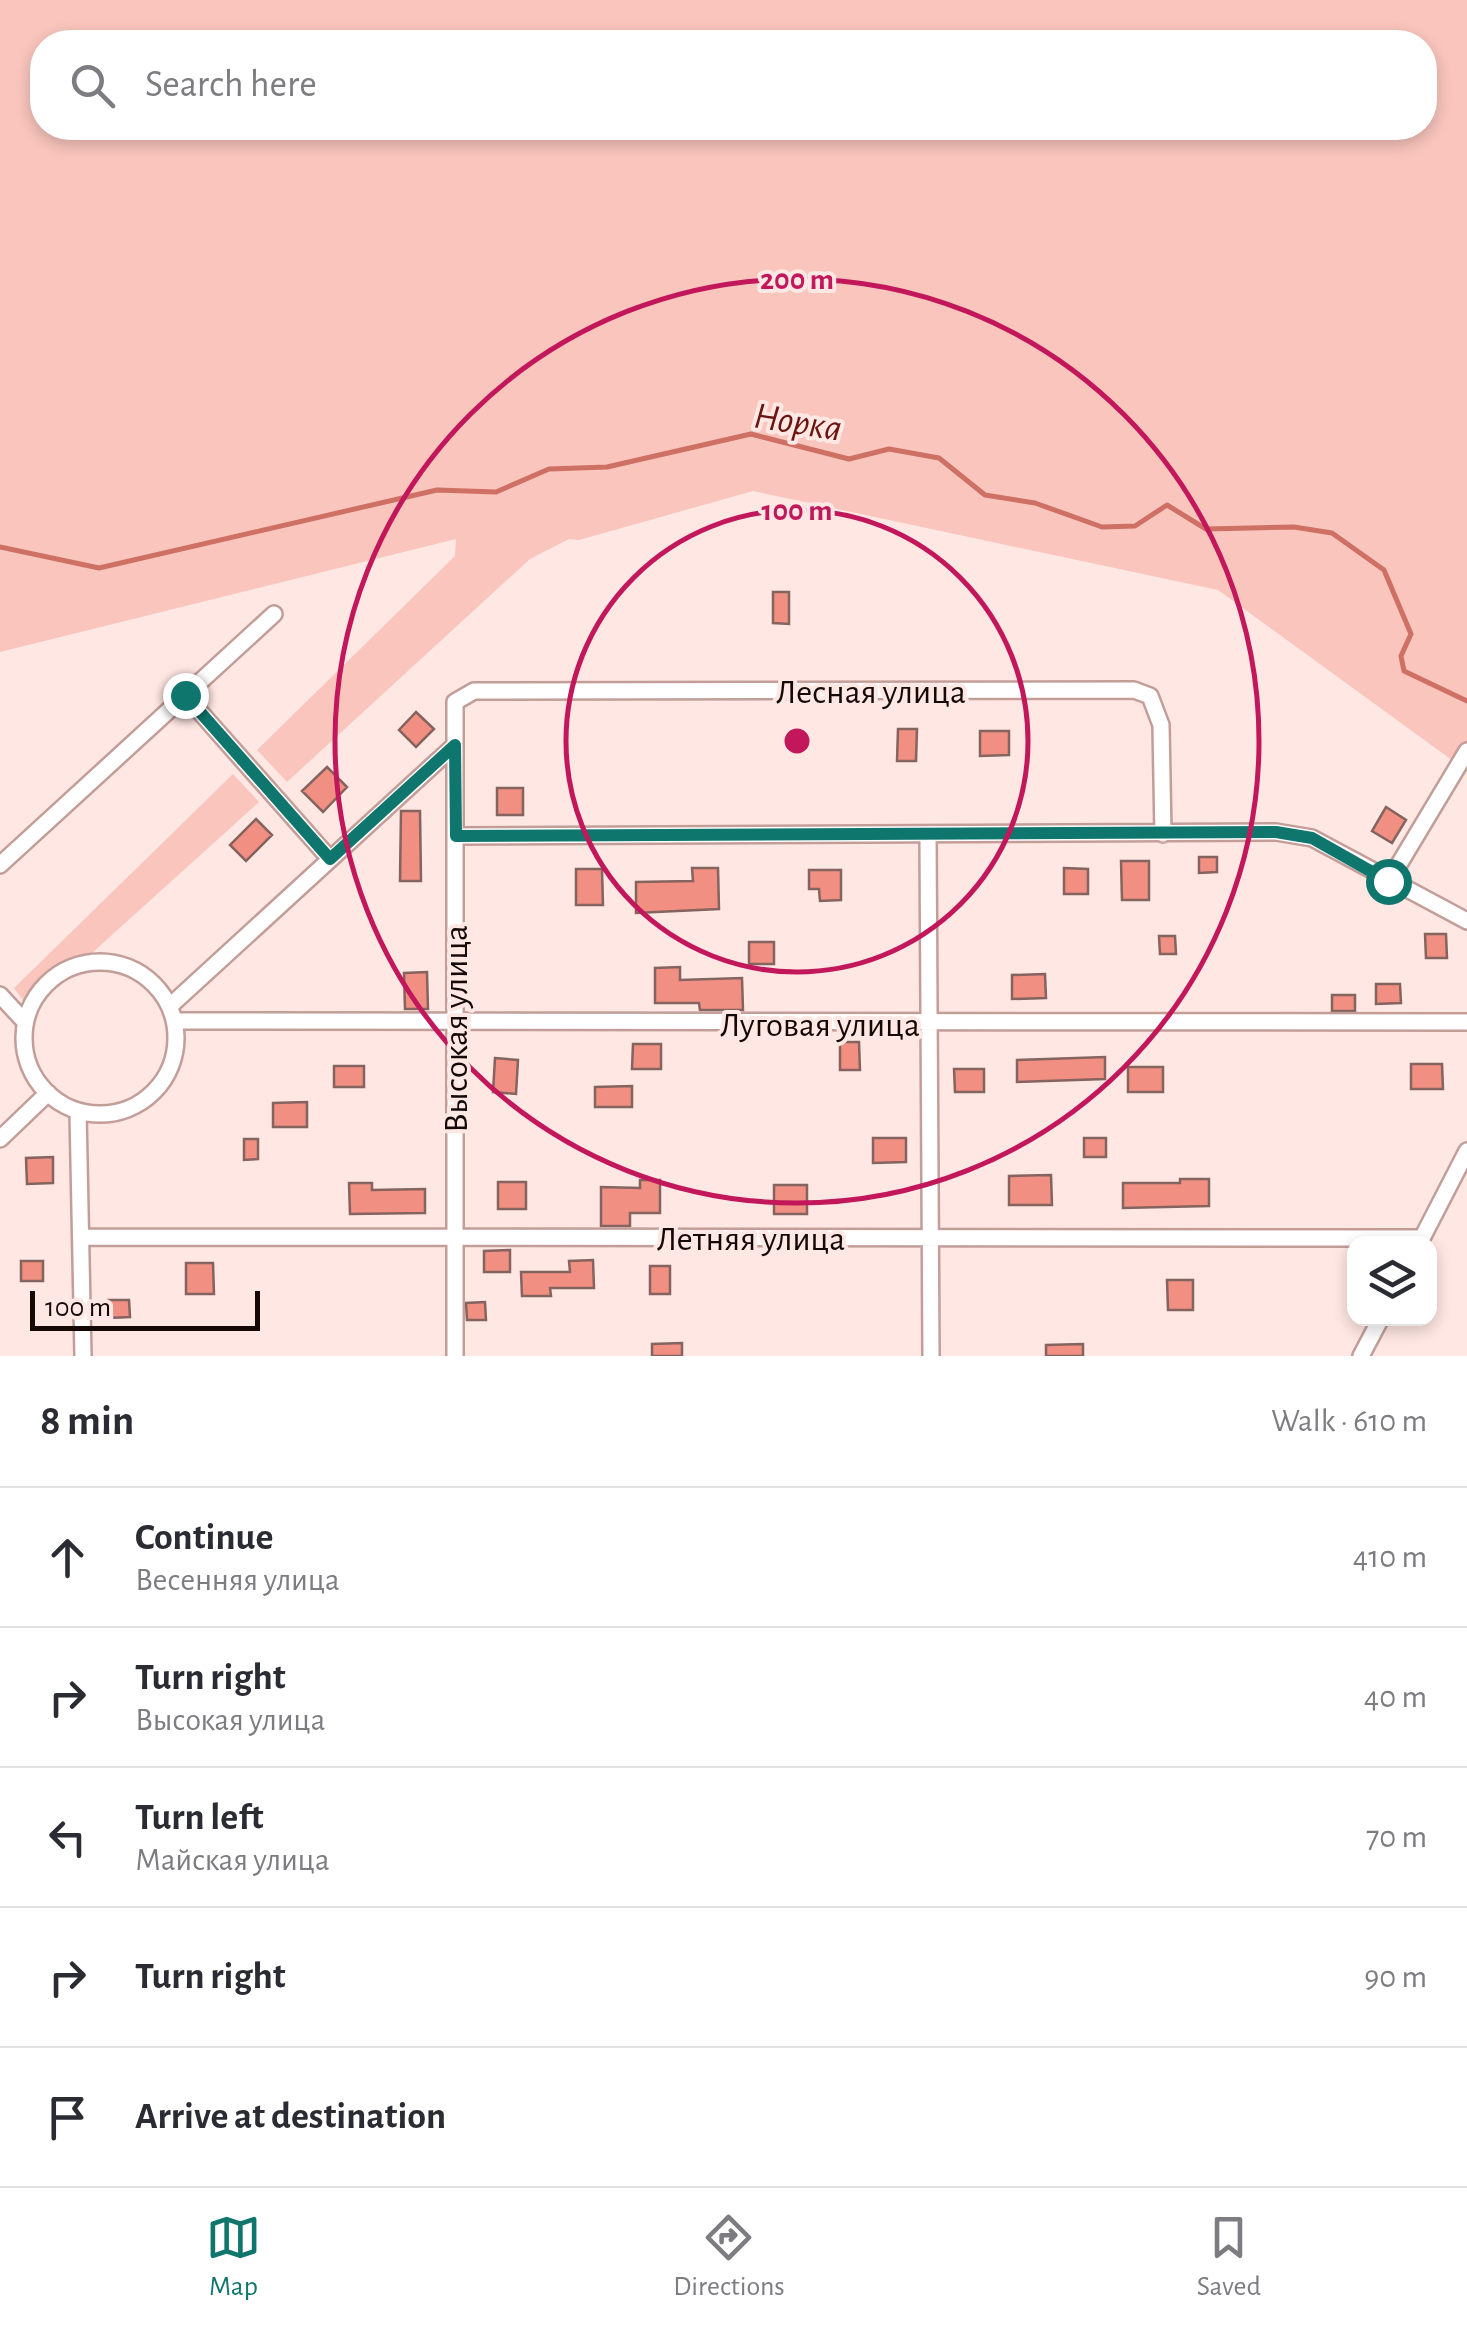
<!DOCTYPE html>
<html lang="en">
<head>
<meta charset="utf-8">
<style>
  :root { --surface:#fff; --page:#f2f2f3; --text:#2b2b33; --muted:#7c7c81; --line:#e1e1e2; --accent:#0f766e }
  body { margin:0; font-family:"Alegreya Sans",sans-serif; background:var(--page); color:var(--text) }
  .controls { position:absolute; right:30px; bottom:30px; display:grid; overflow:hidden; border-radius:20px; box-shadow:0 5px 15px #0003 }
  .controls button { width:90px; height:90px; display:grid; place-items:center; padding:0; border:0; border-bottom:2px solid var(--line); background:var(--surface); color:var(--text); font:50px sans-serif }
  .scale { position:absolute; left:30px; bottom:25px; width:230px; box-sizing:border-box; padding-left:10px; border:5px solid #150907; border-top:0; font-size:28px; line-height:35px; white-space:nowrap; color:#150907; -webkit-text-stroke:8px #ffe7e3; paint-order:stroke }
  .stop { position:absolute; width:30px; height:30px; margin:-22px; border:8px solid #0f766e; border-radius:50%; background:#fff }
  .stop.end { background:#0f766e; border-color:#fff; box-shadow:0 2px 10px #0008 }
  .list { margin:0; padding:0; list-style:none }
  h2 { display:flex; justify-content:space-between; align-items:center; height:130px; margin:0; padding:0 40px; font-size:42px }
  h2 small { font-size:32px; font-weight:400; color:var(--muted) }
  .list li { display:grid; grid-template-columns:65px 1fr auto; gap:30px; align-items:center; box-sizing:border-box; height:140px; padding:0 40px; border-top:2px solid var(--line) }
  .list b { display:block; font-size:38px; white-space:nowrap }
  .list p { margin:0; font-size:32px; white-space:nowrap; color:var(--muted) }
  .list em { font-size:32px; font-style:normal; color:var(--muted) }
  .icon { flex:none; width:55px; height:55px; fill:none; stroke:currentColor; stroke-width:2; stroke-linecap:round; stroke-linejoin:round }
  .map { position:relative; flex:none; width:1467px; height:1356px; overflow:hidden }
  .search { position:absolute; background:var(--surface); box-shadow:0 5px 15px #0003; left:30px; right:30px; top:30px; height:110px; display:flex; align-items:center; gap:25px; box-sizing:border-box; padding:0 35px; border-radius:40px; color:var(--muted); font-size:38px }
  .sheet { height:830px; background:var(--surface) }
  nav { display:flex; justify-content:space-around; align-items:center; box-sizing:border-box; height:140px; border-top:2px solid var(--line); background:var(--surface); font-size:28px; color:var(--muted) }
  nav a { display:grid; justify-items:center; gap:5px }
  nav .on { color:var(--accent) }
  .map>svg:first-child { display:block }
</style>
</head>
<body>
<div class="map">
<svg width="1467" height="1356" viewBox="0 0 1467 1356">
  <rect width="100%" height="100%" fill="#ffe7e3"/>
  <path fill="#f9c5bd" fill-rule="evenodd" d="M 0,0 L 1467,0 L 1467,771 L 1218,590 L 753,491 L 579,540 L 569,539 L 530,559 L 287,782 L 257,750 L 455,556 L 456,539 L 0,652 ZM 42,42 L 1424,42 L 1424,128 L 42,128 Z
    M 233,774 L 259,802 L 92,953 L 62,963 L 23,1000 L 14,988 Z"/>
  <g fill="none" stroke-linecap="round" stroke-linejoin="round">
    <path stroke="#ce7064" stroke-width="5" d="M 0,547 L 99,568 L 437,490 L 496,492 L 549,469 L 607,467 L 751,434 L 849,459 L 889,449 L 939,458 L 985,495 L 1035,503 L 1102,527 L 1135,526 L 1167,505 L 1206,529 L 1294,527 L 1332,533 L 1384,570 L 1411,634 L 1401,656 L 1404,671 L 1467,701"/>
  </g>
  <path fill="#f18f83" stroke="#85635e" stroke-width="2.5" d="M 773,592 L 789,592 L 789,624 L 773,623 Z
    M 416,712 L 434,729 L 416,747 L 399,730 Z
    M 898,729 L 917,729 L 916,761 L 897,761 Z
    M 980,731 L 1009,731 L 1009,755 L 980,756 Z
    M 327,767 L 347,787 L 323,812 L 302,791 Z
    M 497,788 L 523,788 L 523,815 L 497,815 Z
    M 1386,807 L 1406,820 L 1392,843 L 1372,831 Z
    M 401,811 L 420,811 L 421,881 L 400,881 Z
    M 256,819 L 272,835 L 246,861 L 230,845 Z
    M 1199,857 L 1217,857 L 1217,872 L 1199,873 Z
    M 1121,861 L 1149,861 L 1149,900 L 1122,900 Z
    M 692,868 L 718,868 L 719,909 L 636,913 L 636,882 L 693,881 Z
    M 1064,868 L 1088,869 L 1088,894 L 1064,894 Z
    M 576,869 L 602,869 L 603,905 L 576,905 Z
    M 809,870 L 841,870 L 841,900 L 820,901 L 819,889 L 809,889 Z
    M 1425,934 L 1446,934 L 1447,958 L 1426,958 Z
    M 1159,936 L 1175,936 L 1176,954 L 1160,954 Z
    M 749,942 L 774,942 L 774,964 L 749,964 Z
    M 680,967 L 680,980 L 742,978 L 743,1010 L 700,1010 L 699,1003 L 655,1003 L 655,968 Z
    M 427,972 L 428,1009 L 405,1009 L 404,973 Z
    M 1045,974 L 1046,998 L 1012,999 L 1012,975 Z
    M 1376,984 L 1400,984 L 1401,1003 L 1376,1004 Z
    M 1332,995 L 1355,995 L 1355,1011 L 1332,1011 Z
    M 840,1042 L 859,1042 L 860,1070 L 840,1070 Z
    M 633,1044 L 661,1044 L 661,1069 L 632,1069 Z
    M 1105,1057 L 1105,1079 L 1017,1082 L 1017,1060 Z
    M 495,1058 L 518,1060 L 516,1094 L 493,1092 Z
    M 1411,1064 L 1442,1064 L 1443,1089 L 1411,1089 Z
    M 334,1066 L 364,1066 L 364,1087 L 334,1087 Z
    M 1128,1067 L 1163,1067 L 1163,1092 L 1128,1092 Z
    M 954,1069 L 984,1069 L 984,1092 L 955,1092 Z
    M 632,1086 L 632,1107 L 595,1107 L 595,1087 Z
    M 307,1102 L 307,1127 L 273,1127 L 273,1103 Z
    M 873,1138 L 906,1138 L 906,1162 L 873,1163 Z
    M 1084,1138 L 1106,1138 L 1106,1157 L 1084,1157 Z
    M 244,1139 L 258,1139 L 258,1159 L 244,1160 Z
    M 53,1157 L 53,1183 L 27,1184 L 26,1158 Z
    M 1051,1175 L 1052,1205 L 1009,1205 L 1009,1176 Z
    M 1180,1179 L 1209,1179 L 1209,1206 L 1123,1208 L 1123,1183 L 1180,1183 Z
    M 640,1180 L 660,1180 L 660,1213 L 630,1213 L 630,1226 L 601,1226 L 601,1187 L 640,1188 Z
    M 498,1182 L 526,1182 L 526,1209 L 498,1209 Z
    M 349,1183 L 372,1183 L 372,1190 L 425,1189 L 425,1213 L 350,1214 Z
    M 774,1185 L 807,1185 L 807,1214 L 774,1214 Z
    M 510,1250 L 510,1272 L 484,1272 L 484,1251 Z
    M 593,1260 L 594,1288 L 550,1288 L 551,1296 L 522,1296 L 521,1272 L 570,1272 L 569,1261 Z
    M 21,1261 L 43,1261 L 43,1281 L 21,1281 Z
    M 186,1263 L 213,1263 L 214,1294 L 186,1294 Z
    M 650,1266 L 670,1266 L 670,1294 L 650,1294 Z
    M 1167,1280 L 1193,1280 L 1193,1310 L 1168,1310 Z
    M 108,1300 L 129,1300 L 130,1317 L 108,1318 Z
    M 485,1302 L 486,1320 L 467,1320 L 466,1303 Z
    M 682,1343 L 682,1356 L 652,1356 L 652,1344 Z
    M 1083,1344 L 1083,1356 L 1046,1356 L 1046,1345 Z"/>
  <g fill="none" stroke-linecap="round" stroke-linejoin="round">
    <g stroke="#c39e99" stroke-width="20">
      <path id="minor" d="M 185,695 L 330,859
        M 928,834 L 931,1356
        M 456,836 L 1276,832 L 1312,838 L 1467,921
        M 0,865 L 274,614
        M 1389,881 L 1467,751
        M24 1038a76 76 0 1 1 152 0a76 76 0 1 1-152 0Z
        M 0,995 L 25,1022
        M 170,1006 L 455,745
        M 174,1021 L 1467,1022
        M 78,1112 L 83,1356
        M 0,1139 L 48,1093
        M 81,1237 L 1422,1238
        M 1419,1244 L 1467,1151
        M 455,1356 L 455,702 L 474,691 L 1134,690 L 1150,696 L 1161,725 L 1163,834
        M 1361,1356 L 1381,1318"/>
    </g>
    <use href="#minor" stroke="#fff" stroke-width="15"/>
  </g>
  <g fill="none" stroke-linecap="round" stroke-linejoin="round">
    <path stroke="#0f766e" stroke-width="12" d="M 185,695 L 330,859 L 455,745 L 456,836 L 1276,832 L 1312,838 L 1388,881"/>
  </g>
  <g fill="none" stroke="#c2185b" stroke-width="5">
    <circle cx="797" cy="741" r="231"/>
    <circle cx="797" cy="741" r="462"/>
  </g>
  <g text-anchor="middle" stroke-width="8" stroke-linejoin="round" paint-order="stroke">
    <g font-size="35" fill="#150907" stroke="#ffe7e3">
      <text x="871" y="703">Лесная улица</text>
      <text x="820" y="1036">Луговая улица</text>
      <text transform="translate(455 1029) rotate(-90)" y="12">Высокая улица</text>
      <text x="751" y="1250">Летняя улица</text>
    </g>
    <g font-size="38" font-style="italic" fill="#6b1410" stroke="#ffe7e3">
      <text transform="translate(798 421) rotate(9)" y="13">Норка</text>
    </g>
  </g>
  <circle cx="797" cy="741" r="15" fill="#c2185b" stroke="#ffe7e3" stroke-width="5"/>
  <g font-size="30" text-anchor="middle" font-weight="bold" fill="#c2185b" stroke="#ffe7e3" stroke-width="8" stroke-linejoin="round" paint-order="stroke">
    <text x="797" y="289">200 m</text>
    <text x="797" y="520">100 m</text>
  </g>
</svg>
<div class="controls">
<button><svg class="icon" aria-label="layers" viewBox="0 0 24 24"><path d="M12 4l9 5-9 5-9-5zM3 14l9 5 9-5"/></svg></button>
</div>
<div class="scale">100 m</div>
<div class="stop" style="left:1388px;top:881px"></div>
<div class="stop end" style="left:185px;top:695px"></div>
<div class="search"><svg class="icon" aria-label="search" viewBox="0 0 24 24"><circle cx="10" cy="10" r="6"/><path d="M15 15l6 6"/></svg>Search here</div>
</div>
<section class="sheet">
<h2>8 min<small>Walk · 610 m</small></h2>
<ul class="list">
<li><svg class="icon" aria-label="ahead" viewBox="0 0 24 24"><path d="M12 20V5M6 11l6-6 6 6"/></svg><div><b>Continue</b><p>Весенняя улица</p></div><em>410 m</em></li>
<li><svg class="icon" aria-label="right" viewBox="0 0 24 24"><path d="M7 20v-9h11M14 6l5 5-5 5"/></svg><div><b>Turn right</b><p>Высокая улица</p></div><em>40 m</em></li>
<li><svg class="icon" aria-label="left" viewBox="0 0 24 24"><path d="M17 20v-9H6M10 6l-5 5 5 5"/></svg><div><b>Turn left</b><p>Майская улица</p></div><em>70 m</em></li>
<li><svg class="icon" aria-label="right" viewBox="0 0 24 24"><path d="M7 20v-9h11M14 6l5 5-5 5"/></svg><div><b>Turn right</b></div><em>90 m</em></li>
<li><svg class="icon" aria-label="arrive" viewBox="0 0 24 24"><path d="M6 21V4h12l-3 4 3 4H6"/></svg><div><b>Arrive at destination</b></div></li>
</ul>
</section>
<nav>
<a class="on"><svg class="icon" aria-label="map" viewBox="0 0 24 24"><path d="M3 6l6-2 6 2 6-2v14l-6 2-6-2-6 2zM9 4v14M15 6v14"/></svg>Map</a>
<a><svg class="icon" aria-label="directions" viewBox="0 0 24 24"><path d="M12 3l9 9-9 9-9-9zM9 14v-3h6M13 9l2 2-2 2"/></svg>Directions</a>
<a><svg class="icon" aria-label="saved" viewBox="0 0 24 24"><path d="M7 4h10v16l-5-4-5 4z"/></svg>Saved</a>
</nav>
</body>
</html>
